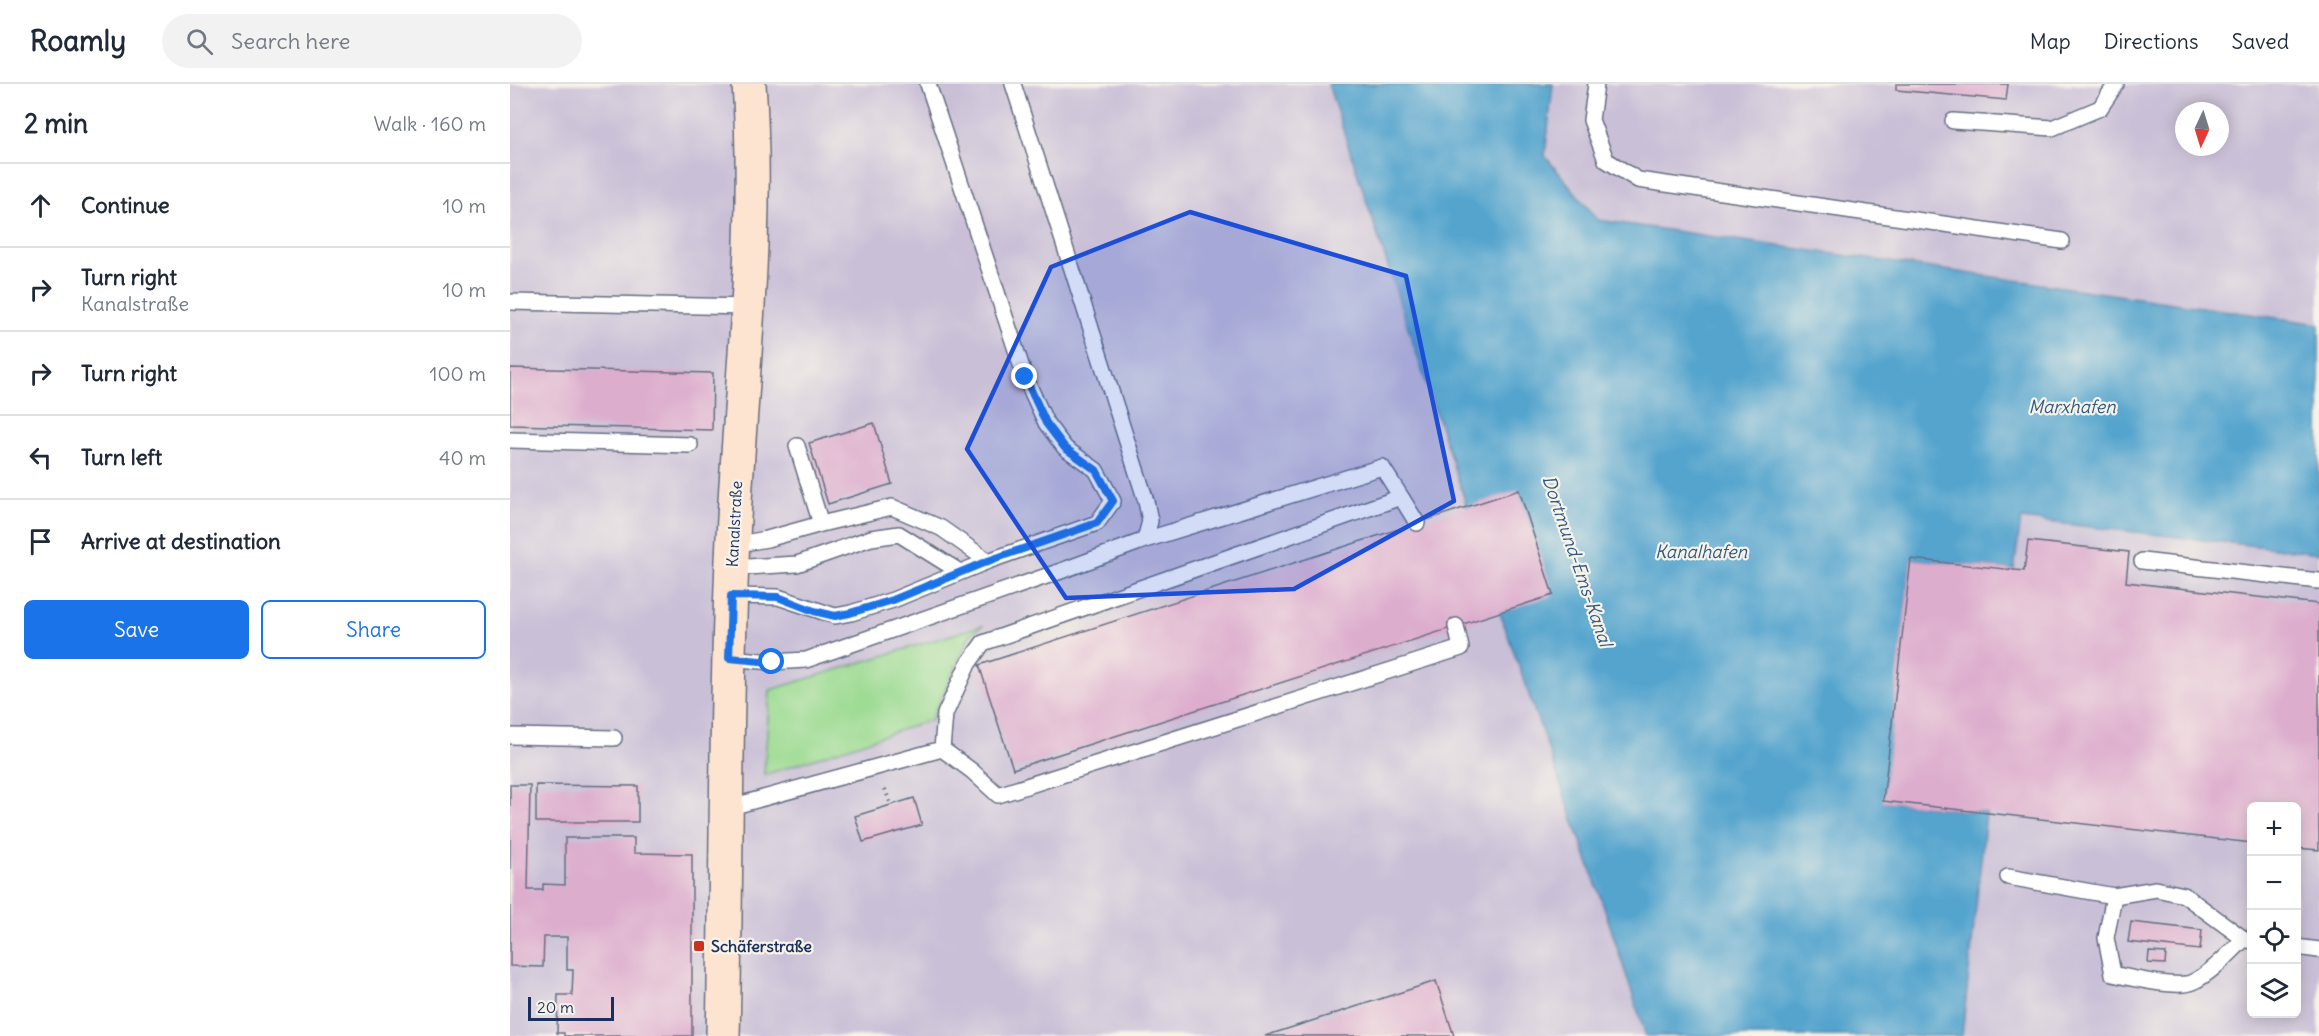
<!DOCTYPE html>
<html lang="en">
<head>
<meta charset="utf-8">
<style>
  :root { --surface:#fff; --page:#f2f2f3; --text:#1f2937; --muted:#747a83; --line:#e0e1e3; --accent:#1a73e8 }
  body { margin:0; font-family:Delius,sans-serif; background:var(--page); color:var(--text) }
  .controls { position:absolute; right:18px; bottom:18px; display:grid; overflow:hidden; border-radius:9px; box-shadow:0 3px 15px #0003 }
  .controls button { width:54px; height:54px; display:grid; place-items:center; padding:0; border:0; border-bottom:2px solid var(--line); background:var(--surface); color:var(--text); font:30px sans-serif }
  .compass { position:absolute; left:1665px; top:18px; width:54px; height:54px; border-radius:50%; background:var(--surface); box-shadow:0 3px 15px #0003; rotate:184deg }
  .scale { position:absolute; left:18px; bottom:15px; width:86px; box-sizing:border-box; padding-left:6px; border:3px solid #1b2f5e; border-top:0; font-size:16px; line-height:21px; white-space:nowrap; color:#1b2f5e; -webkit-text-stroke:4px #f7f3e8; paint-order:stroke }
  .stop { position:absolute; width:18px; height:18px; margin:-14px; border:4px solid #1a73e8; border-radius:50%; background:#fff }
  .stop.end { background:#1a73e8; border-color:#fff; box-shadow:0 2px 6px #0008 }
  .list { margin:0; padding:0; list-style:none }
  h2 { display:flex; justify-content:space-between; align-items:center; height:78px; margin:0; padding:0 24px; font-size:26px }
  h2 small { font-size:20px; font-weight:400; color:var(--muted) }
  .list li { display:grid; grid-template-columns:39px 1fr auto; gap:18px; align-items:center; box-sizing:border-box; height:84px; padding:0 24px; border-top:2px solid var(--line) }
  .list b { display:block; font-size:22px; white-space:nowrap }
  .list p { margin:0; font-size:20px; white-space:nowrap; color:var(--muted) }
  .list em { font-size:20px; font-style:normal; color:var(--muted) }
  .actions { display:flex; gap:12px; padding:18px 24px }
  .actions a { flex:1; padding:14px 0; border:2px solid var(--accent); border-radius:9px; text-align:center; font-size:21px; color:var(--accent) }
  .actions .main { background:var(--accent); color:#fff }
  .icon { flex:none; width:33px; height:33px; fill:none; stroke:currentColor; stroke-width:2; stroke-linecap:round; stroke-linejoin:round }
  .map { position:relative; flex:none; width:1809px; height:952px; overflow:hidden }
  header { display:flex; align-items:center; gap:36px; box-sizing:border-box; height:84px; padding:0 30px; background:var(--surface); border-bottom:2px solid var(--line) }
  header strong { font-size:28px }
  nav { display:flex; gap:33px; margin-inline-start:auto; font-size:21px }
  .search { width:420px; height:54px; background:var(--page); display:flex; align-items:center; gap:15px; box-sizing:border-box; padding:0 21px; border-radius:33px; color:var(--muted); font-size:22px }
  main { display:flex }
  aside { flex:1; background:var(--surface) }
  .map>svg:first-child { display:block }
</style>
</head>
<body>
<header>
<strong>Roamly</strong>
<div class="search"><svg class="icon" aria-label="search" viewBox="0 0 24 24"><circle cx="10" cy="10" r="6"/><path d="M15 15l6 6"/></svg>Search here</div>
<nav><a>Map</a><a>Directions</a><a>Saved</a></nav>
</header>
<main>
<aside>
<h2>2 min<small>Walk · 160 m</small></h2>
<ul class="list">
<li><svg class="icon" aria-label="ahead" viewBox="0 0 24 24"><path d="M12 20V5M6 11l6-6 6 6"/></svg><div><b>Continue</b></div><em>10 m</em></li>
<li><svg class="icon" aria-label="right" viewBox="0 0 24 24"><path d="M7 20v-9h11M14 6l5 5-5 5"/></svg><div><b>Turn right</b><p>Kanalstraße</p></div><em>10 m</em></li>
<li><svg class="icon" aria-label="right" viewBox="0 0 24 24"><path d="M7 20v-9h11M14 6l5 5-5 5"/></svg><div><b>Turn right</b></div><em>100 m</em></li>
<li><svg class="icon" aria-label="left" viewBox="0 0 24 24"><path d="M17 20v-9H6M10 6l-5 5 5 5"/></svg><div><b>Turn left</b></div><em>40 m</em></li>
<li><svg class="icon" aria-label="arrive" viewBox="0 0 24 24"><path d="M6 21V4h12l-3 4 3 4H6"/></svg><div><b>Arrive at destination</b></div></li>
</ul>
<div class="actions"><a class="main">Save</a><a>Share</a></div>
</aside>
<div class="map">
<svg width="1809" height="952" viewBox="0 0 1809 952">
  <rect width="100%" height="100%" fill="#f7f3e8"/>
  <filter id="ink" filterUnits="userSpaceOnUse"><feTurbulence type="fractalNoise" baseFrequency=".0167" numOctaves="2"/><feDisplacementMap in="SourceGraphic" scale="12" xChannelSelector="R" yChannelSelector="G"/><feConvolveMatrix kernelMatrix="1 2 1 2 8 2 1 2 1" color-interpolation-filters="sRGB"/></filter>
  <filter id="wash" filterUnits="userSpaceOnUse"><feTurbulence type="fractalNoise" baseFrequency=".008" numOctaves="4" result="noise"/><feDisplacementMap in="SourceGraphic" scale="24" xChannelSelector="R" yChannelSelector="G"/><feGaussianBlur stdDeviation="1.35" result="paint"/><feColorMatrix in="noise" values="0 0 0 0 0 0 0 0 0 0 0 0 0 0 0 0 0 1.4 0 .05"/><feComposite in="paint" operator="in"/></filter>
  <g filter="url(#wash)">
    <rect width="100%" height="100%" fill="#f0e0c1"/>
    <path fill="#c9bfd7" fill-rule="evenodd" d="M 0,0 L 1809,0 L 1809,952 L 0,952 ZM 1674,27 L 1710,27 L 1710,63 L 1674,63 ZM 1742,722 L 1786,722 L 1786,930 L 1742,930 Z"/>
    <path fill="#9ada90" stroke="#5a8477" stroke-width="1.5" d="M 474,541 L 460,551 L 421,636 L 254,691 L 260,606 Z"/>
    <path fill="#54a4ce" stroke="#386a96" stroke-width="1.5" d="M 818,0 L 1043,0 L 1035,72 L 1088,136 L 1809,240 L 1809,469 L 1511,435 L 1504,486 L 1401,475 L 1374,717 L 1476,729 L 1452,952 L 1136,952 L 1094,823 L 990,529 L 956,420 Z"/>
    <g id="blocks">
      <path fill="#ddadce" d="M 1386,0 L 1498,0 L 1496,16 L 1386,6 Z
        M 0,284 L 203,289 L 202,346 L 0,341 Z
        M 364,339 L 382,400 L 318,420 L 299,359 Z
        M 1009,406 L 1043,511 L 503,685 L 469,581 Z
        M 1518,457 L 1619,468 L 1616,498 L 1809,520 L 1809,766 L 1786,764 L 1786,722 L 1742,722 L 1742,759 L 1373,717 L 1401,475 L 1514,487 Z
        M 0,701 L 20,701 L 18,806 L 33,806 L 33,800 L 55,801 L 55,754 L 124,754 L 124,769 L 182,770 L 182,952 L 54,952 L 54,949 L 47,949 L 48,911 L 62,911 L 63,886 L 57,886 L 57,853 L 34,853 L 33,883 L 0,882 Z
        M 26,701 L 128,702 L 128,738 L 26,738 Z
        M 404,714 L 412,741 L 353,758 L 345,732 Z
        M 1621,838 L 1692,846 L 1690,866 L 1618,858 Z
        M 1639,868 L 1656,869 L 1655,880 L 1638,879 Z
        M 926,897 L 944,952 L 755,952 Z"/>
    </g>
  </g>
  <g filter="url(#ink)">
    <use href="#blocks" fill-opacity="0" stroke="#666d81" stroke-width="1.5"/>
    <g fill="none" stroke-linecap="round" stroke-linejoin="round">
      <g stroke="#666d81" stroke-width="18">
        <path id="service" d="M 1086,0 L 1081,36 L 1096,76 L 1128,96 L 1552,157
          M 1443,37 L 1542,44 L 1590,24 L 1606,0
          M 0,218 L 238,223
          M 0,356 L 180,361
          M 311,440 L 382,423 L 431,444 L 478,477
          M 635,456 L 872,383 L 891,413
          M 223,461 L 257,455 L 311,440 L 287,362
          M 1632,477 L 1809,497
          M 222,484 L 287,480 L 361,454 L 389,450 L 450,488
          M 221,512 L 268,513 L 325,532 L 341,529 L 383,516 L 478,477 L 587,439 L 603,417 L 586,386 L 555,364 L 536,339 L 515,293 L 418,0
          M 219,574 L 262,578 L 296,576 L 551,487 L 635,456 L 640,437 L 636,417 L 503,0
          M 0,652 L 104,654
          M 432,665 L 435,630 L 458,580 L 473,559 L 891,413 L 907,439
          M 217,724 L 432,665 L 462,687 L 488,711 L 951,564 L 946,542
          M 1498,793 L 1604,812
          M 1734,855 C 1720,869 1701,889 1683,898 C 1669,905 1620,894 1603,890 L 1596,854 L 1604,812 L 1646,805 L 1674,811 L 1734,855 L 1742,857
          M 1786,863 L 1809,866"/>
      </g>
      <g stroke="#666d81" stroke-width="36">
        <path id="secondary" d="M 213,952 C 217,786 215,620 223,454 C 230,303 250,152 239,0"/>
      </g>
      <path stroke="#666d81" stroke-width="4" stroke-dasharray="1.5 4.5" stroke-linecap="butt" d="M 375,705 L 381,721"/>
      <use href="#service" stroke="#fff" stroke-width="15"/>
      <use href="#secondary" stroke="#fde4d0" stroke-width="33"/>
    </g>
  </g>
  <g fill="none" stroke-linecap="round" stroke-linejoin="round" filter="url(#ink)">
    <path stroke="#1a73e8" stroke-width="8" d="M 262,578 L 219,574 L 221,512 L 268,513 L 304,527 L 325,532 L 340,529 L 383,516 L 478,477 L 587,439 L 603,417 L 586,386 L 555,364 L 536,339 L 515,293"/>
  </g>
  <path fill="#1d4ed8" fill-opacity="0.2" stroke="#1d4ed8" stroke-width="4.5" stroke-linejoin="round" d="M 680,128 L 896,192 L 944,417 L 784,505 L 556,514 L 457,365 L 541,183 Z"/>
  <rect fill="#c8321e" stroke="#f7f3e8" stroke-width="2" x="183" y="856" width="12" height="12" rx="3"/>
  <g text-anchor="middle" stroke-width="4.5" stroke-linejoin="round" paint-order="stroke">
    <g font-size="16" fill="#1b2f5e" stroke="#f7f3e8">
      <text transform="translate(224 440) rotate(-87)" y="6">Kanalstraße</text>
    </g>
    <g font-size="16" font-weight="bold" fill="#1b2f5e" stroke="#f7f3e8" text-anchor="start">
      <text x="201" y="868">Schäferstraße</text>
    </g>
    <g font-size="18" font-style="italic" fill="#2f5885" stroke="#f7f3e8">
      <text x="1562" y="329">Marxhafen</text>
      <text x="1191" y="474">Kanalhafen</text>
      <text transform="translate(1067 477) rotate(71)" y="6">Dortmund-Ems-Kanal</text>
    </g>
  </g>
</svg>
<div class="controls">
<button>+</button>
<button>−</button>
<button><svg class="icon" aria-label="locate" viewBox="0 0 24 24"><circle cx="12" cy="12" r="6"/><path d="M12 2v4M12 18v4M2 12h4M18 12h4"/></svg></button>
<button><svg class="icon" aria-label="layers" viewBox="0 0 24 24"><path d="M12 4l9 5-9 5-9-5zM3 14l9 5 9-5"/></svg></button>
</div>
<svg class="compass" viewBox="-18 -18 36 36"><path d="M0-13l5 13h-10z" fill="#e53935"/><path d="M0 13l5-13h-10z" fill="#747a83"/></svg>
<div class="scale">20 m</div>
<div class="stop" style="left:262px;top:578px"></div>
<div class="stop end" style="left:515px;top:293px"></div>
</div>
</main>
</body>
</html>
